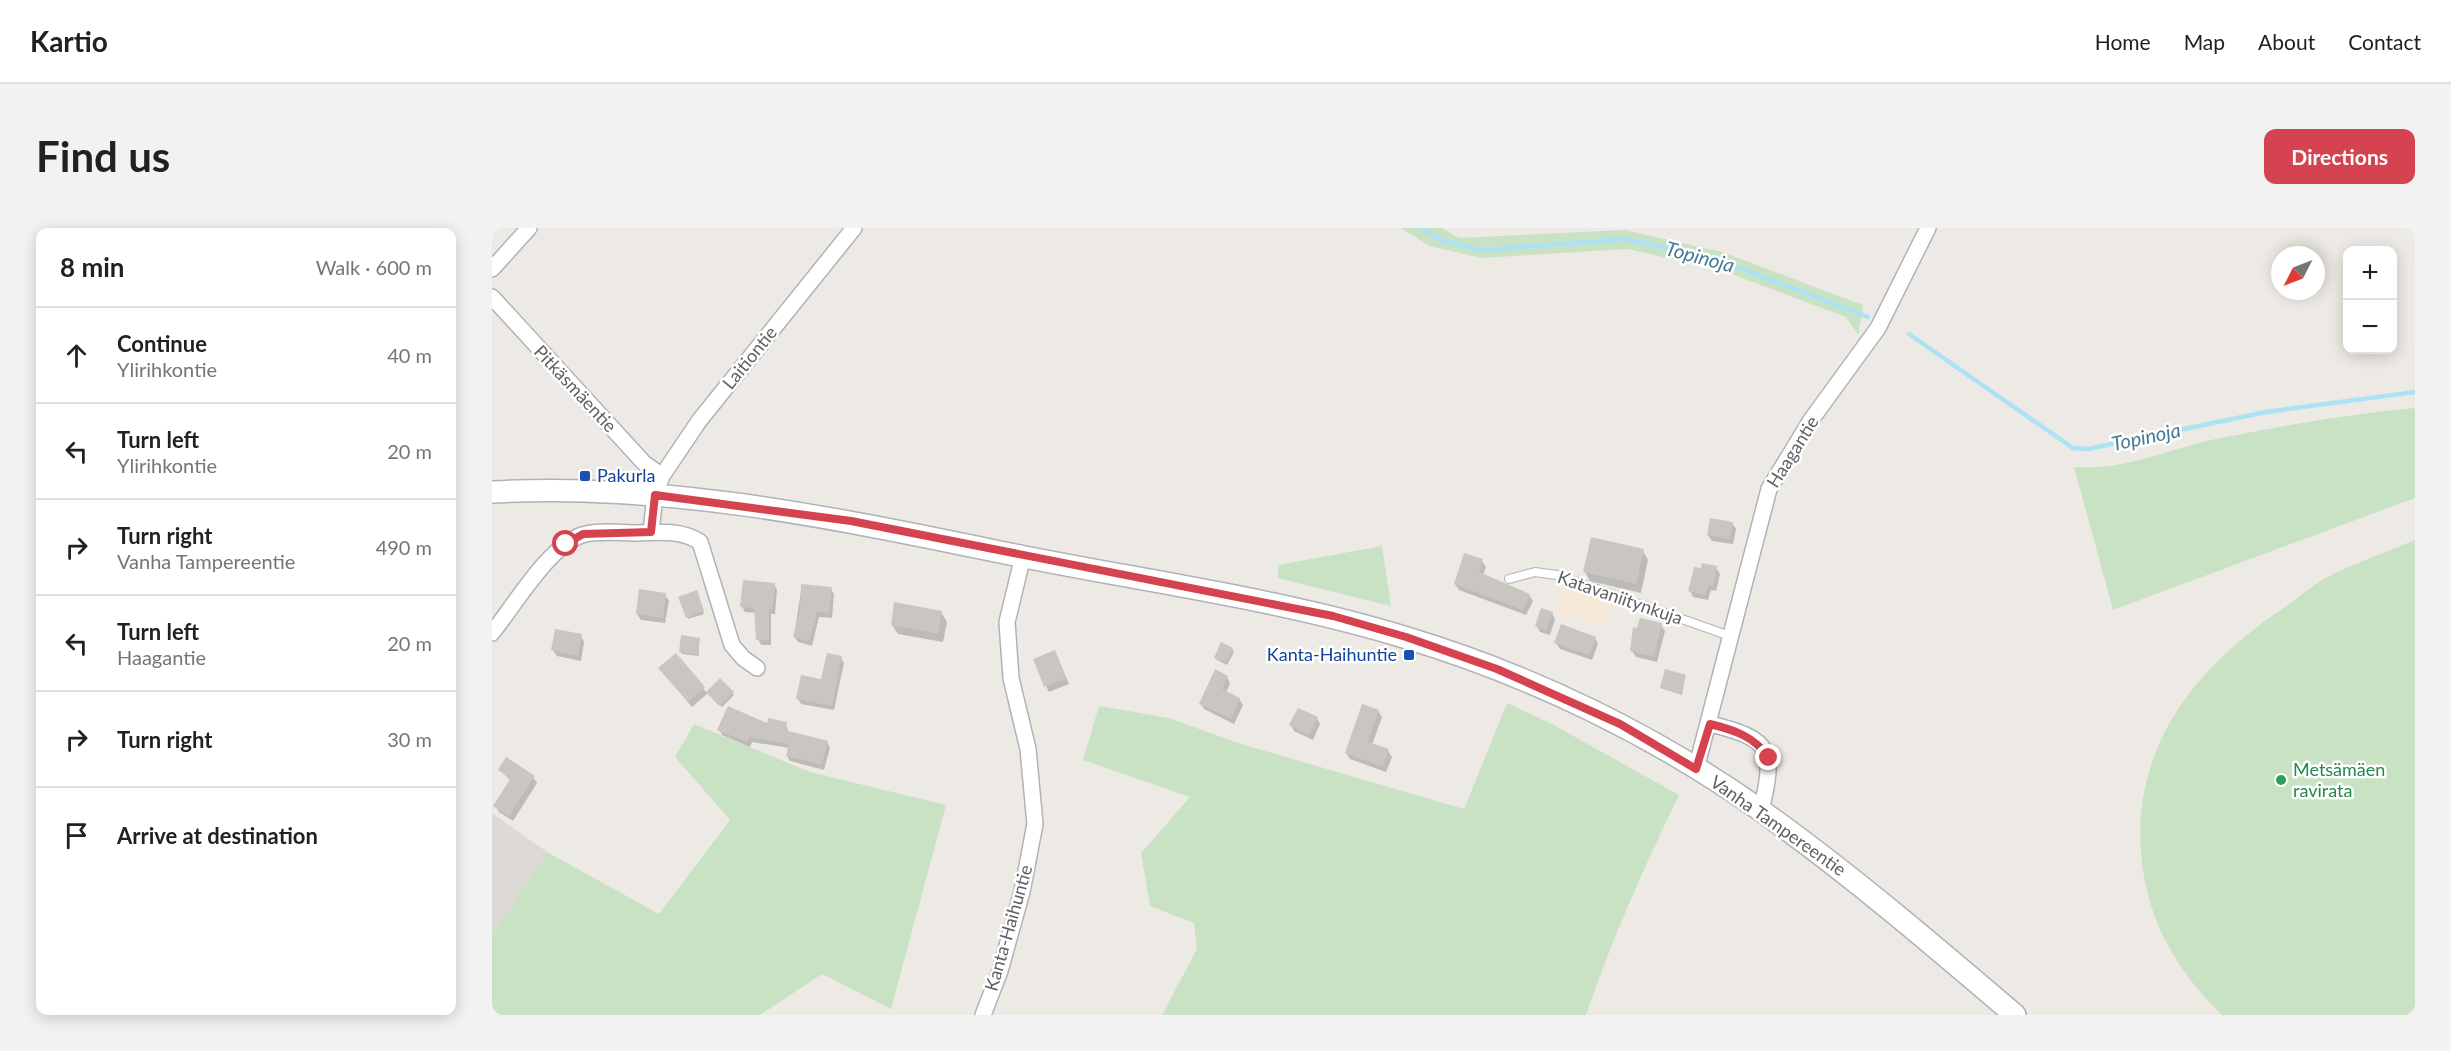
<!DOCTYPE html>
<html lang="en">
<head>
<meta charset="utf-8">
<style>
  :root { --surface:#fff; --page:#f2f2f2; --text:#202124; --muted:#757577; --line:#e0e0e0; --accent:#d54351 }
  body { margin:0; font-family:Lato,sans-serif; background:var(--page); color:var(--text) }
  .controls { position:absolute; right:18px; top:18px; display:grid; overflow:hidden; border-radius:12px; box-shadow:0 3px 15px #0003 }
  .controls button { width:54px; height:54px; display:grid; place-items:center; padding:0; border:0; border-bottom:2px solid var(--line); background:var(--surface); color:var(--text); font:30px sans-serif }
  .compass { position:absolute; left:1779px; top:18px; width:54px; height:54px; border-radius:50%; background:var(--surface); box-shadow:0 3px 15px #0003; rotate:228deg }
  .stop { position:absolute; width:18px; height:18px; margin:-14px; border:4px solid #d54351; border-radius:50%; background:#fff }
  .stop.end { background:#d54351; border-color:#fff; box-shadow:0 2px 6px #0008 }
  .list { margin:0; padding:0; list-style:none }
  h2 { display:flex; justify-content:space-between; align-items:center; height:78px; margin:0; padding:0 24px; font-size:26px }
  h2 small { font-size:20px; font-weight:400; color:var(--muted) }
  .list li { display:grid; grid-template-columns:39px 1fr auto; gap:18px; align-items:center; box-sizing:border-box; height:96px; padding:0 24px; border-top:2px solid var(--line) }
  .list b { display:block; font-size:22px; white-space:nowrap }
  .list p { margin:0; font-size:20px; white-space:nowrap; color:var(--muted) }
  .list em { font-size:20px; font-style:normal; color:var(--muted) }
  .icon { flex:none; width:33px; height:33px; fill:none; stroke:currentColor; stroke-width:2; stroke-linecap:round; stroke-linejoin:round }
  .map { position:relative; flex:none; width:1923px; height:787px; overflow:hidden; border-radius:12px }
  header { display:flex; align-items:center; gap:36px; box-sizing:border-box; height:84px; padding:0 30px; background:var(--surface); border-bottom:2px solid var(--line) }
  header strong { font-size:28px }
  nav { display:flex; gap:33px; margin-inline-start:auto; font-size:21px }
  .intro { display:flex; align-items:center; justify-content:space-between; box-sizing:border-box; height:144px; padding:0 36px }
  h1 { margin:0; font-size:42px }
  .button { padding:15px 27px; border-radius:12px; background:var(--accent); color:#fff; font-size:21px; font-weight:700 }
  main { display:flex; gap:36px; padding:0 36px }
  aside { flex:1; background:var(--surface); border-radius:12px; box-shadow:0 3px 15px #0003 }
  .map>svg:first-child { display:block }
</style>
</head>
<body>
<header>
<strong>Kartio</strong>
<nav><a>Home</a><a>Map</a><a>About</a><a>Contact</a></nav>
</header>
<div class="intro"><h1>Find us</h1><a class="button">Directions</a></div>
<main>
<aside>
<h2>8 min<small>Walk · 600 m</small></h2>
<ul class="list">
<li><svg class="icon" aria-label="ahead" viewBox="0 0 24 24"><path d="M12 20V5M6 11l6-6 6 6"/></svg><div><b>Continue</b><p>Ylirihkontie</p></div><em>40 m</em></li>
<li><svg class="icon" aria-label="left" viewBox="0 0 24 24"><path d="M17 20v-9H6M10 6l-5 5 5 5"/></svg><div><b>Turn left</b><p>Ylirihkontie</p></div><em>20 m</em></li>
<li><svg class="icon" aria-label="right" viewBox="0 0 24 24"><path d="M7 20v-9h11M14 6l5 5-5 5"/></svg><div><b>Turn right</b><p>Vanha Tampereentie</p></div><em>490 m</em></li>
<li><svg class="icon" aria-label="left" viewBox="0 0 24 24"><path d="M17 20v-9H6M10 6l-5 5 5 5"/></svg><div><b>Turn left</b><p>Haagantie</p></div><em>20 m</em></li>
<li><svg class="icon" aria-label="right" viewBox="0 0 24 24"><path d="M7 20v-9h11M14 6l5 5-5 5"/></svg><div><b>Turn right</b></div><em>30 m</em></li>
<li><svg class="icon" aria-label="arrive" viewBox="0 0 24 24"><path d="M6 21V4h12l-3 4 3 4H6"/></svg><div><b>Arrive at destination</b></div></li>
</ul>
</aside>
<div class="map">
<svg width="1923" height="787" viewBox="0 0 1923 787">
  <rect width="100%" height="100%" fill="#edeae5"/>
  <path fill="#dcd9d7" d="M 0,585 L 55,624 L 0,706 Z"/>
  <path fill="#c9e2c4" d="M 908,0 L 950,0 L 967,10 L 1133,2 L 1230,24 L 1371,77 L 1366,107 L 1354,89 L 1229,42 L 1135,21 L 989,30 L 938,18 Z
    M 1923,180 L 1923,270 L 1621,382 L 1582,239 C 1632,243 1676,221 1724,211 C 1789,198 1857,186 1923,180 Z
    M 1923,312 L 1923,787 L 1730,787 C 1684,743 1653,688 1649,624 C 1641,515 1705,439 1790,381 C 1807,369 1824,354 1843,345 C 1869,333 1897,323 1923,312 Z
    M 890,318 L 899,378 L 786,350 L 786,337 Z
    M 1015,475 L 1060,496 L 1187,567 C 1152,639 1120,711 1094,787 L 670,787 L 705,721 L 702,695 L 658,678 L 649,625 L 698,569 L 591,532 L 607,478 L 677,490 L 746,515 L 972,581 Z
    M 202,496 L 318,544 L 454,577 L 399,781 L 330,746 L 268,787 L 0,787 L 0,706 L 55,624 L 167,686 L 238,592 L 183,529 Z"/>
  <path fill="#f6e9d7" d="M 1073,357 L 1123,373 L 1115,398 L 1063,386 Z"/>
  <path fill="#0003" d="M 1240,295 L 1244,301 L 1241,316 L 1220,313 L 1216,307 Z
    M 1151,323 L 1156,332 L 1149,365 L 1098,353 L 1093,344 Z
    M 990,333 L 994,339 L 991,347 L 1037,367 L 1041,373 L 1034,387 L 967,362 L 963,356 Z
    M 1224,340 L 1228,346 L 1224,363 L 1219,362 L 1216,372 L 1201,369 L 1198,363 Z
    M 282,356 L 285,362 L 283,386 L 279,386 L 279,417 L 269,417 L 266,411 L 264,385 L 253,384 L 250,378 Z
    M 310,357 L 339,361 L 342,366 L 340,390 L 327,389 L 320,418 L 306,414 L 302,408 Z
    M 205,366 L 212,386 L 196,391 L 195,389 Z
    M 173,367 L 177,373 L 173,395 L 149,392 L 145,386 Z
    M 449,384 L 455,394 L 451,414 L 406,406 L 400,397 Z
    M 1060,385 L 1063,391 L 1058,407 L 1048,404 L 1045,398 Z
    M 1169,397 L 1173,403 L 1165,434 L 1144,429 L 1140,423 Z
    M 89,408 L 92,414 L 89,433 L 65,428 L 61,422 Z
    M 1103,410 L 1106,416 L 1100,432 L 1068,421 L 1064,415 Z
    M 207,411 L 207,428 L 190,426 L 188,423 Z
    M 740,421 L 742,424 L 735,437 L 725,432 L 724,430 Z
    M 184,427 L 215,465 L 240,465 L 242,467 L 230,479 L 216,465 L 200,479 L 168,440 Z
    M 349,430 L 352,435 L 342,482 L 309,476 L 306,471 L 331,453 Z
    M 566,430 L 577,456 L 557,464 L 554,458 Z
    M 1193,448 L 1190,467 L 1169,460 Z
    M 735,449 L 738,455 L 734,465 L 747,471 L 751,477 L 742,496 L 712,481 L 709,475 Z
    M 886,483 L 890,489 L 880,517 L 896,523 L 900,529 L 894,544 L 858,531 L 854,525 Z
    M 825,490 L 828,496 L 821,512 L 802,503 L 799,497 Z
    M 294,495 L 296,504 L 335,514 L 338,520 L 332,542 L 298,533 L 295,528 L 297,520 L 260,514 L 258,519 L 230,507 L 227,501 Z
    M 8,542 L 41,549 L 45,555 L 21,593 L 7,584 L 3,578 L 19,553 Z"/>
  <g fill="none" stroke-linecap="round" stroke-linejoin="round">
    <path stroke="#ade2f5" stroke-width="4.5" d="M 929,0 L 951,13 L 990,22 L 1134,11 L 1229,33 L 1376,89
      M 1417,106 L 1581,220 L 1596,221 L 1774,184 L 1923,164"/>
  </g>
  <path fill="#c9c5c1" d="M 1218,290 L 1241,294 L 1238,311 L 1215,307 Z
    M 1099,309 L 1152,321 L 1144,356 L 1091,344 Z
    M 972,325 L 991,331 L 987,344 L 1038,366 L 1031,382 L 962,356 Z
    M 1210,335 L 1225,338 L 1221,358 L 1216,357 L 1213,367 L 1196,363 L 1202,339 L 1209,340 Z
    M 251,352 L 283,355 L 281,381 L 277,381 L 277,412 L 264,412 L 262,380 L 248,379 Z
    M 309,356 L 340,359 L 337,385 L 325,384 L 317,413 L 301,409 L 308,382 Z
    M 147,361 L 174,365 L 171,390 L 144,386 Z
    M 205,362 L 212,383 L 194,390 L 186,369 Z
    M 402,374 L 450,383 L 446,406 L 399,397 Z
    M 1049,380 L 1061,384 L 1054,402 L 1043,398 Z
    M 1148,390 L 1170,395 L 1162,429 L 1138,423 L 1141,399 L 1145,400 Z
    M 1069,396 L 1104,409 L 1097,427 L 1062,415 Z
    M 63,401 L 90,406 L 86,428 L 59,422 Z
    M 189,407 L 208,410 L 206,427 L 187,424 Z
    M 729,414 L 741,420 L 734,435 L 722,430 Z
    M 563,422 L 574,450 L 552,459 L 541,431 Z
    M 184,425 L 213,459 L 196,474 L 166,440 Z
    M 335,425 L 350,428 L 340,478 L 304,471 L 309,447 L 329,451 Z
    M 723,441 L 736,448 L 730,461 L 748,470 L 739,491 L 707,476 Z
    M 1173,441 L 1194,447 L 1189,466 L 1168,460 Z
    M 228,450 L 242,464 L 227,478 L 214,464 Z
    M 870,476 L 887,482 L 876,514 L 897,521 L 891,539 L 853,525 Z
    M 236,478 L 275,495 L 276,490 L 295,494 L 293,502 L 336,513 L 330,537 L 294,528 L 297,516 L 257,509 L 255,514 L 225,502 Z
    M 806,480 L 826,489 L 817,507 L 797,497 Z
    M 14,529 L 43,548 L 17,588 L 1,578 L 19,550 L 6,542 Z"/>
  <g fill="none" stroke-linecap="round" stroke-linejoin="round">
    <g stroke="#b0b3b5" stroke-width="10">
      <path id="lane" d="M 1017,351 L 1043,344 L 1065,347 L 1238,408"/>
    </g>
    <g stroke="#b0b3b5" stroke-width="18">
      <path id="street" d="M 0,41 L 37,0
        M 0,69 L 152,235 L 170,248
        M 159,304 L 163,267 L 170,248 L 207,193 L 362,0
        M 0,405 C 22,378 57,318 90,307 C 105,302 129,305 145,305 C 167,304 190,302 208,314 L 240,417 L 251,430 L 265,440
        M 1218,496 C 1281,511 1283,523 1269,583
        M 1204,541 L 1277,261 L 1319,192 L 1386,100 L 1436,0
        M 491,787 L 508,743 L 530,664 L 543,596 L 536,521 L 519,450 L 515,394 L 531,328"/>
    </g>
    <g stroke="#afb3b6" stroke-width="24">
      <path id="secondary" d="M 0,264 C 174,254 348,291 518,326 C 650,353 785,370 915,410 C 1041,448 1164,508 1271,584 C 1359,647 1441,717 1523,787"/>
    </g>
    <use href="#lane" stroke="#fff" stroke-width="8"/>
    <use href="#street" stroke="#fff" stroke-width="15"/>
    <use href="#secondary" stroke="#fff" stroke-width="21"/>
  </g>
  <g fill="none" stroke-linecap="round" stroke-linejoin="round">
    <path stroke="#d54351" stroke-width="8" d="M 74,316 L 91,306 L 159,304 L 163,267 L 359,293 L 841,388 L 914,409 L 1005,441 L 1128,496 L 1204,541 L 1218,496 C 1242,502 1262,508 1277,530"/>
  </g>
  <g fill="#1a4fb4" stroke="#fff" stroke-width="2">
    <rect x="87" y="242" width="12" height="12" rx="3"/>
    <rect x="911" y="421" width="12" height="12" rx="3"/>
  </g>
  <circle fill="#2e9e5b" stroke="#fff" stroke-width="2" cx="1789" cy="552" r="6"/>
  <g text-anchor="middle" stroke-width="5" stroke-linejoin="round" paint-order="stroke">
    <g font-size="18" fill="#5d6163" stroke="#fff">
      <text transform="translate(258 130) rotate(-51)" y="6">Laitiontie</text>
      <text transform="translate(83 161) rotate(47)" y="6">Pitkäsmäentie</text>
      <text transform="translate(1301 224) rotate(-58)" y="6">Haagantie</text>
      <text transform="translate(1128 370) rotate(19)" y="6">Katavaniitynkuja</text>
      <text transform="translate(1286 598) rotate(35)" y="6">Vanha Tampereentie</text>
      <text transform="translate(517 700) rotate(-74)" y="6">Kanta-Haihuntie</text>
    </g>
    <g font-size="18" fill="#164399" stroke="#fff" text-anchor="start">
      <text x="105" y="254">Pakurla</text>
      <text x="905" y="433" text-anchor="end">Kanta-Haihuntie</text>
    </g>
    <g font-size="18" fill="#27864d" stroke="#fff" text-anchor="start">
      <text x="1801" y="548">Metsämäen<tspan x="1801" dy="21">ravirata</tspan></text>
    </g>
    <g font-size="20" font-style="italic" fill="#467a94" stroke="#fff">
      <text transform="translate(1208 29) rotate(15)" y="7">Topinoja</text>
      <text transform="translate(1654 209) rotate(-12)" y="7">Topinoja</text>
    </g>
  </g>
</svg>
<div class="controls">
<button>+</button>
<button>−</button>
</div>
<svg class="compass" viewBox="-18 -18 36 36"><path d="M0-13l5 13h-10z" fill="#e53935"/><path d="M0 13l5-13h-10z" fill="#757577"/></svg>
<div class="stop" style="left:74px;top:316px"></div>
<div class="stop end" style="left:1277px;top:530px"></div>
</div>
</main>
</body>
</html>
